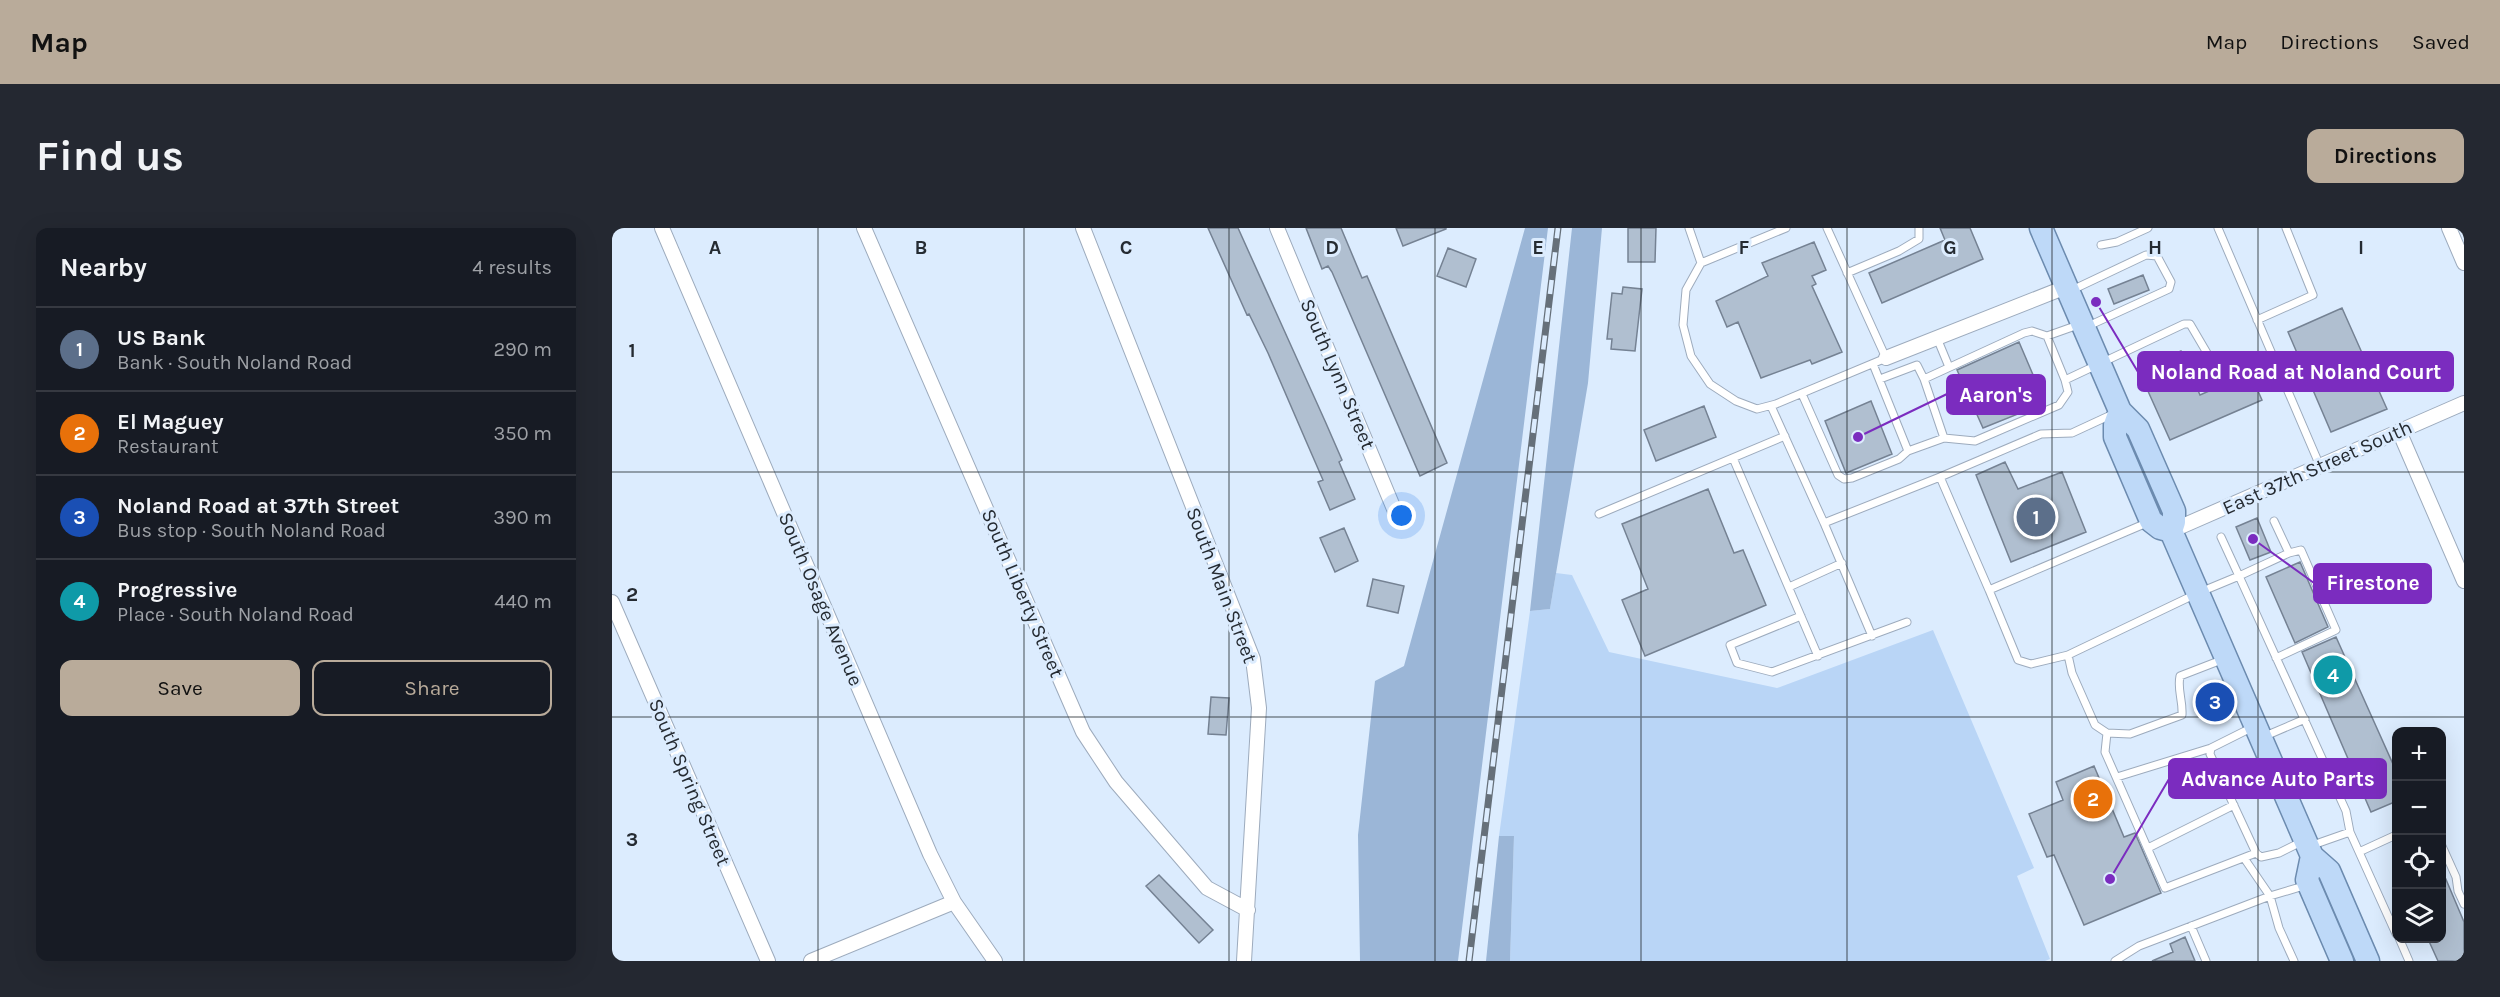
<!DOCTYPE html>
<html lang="en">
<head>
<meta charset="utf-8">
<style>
  :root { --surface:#171b24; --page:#242831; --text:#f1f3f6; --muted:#9ea1a6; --line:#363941; --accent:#b9ab9a }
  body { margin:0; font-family:Karla,sans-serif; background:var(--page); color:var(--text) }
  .controls { position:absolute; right:18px; bottom:18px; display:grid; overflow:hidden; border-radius:12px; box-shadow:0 6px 24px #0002 }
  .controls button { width:54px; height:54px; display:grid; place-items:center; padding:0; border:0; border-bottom:2px solid var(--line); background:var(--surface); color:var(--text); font:30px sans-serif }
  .you { position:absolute; left:790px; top:288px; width:21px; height:21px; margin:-15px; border:4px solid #fff; border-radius:50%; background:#1a73e8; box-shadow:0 0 0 9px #1a73e833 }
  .badge { display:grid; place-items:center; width:39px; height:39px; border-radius:50%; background:var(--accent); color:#fff; font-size:20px; font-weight:700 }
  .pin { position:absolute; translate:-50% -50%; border:3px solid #fff; box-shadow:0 2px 6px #0006 }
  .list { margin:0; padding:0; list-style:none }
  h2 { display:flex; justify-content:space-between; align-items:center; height:78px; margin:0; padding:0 24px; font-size:26px }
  h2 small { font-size:20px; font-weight:400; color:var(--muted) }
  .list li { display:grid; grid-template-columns:39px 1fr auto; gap:18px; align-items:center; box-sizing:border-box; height:84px; padding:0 24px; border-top:2px solid var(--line) }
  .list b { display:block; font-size:22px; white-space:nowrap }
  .list p { margin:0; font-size:20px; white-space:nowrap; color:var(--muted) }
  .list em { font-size:20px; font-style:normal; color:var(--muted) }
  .actions { display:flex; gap:12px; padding:18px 24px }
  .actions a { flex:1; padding:14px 0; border:2px solid var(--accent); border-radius:12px; text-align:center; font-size:21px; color:var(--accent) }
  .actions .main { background:var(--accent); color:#111 }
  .icon { flex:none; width:33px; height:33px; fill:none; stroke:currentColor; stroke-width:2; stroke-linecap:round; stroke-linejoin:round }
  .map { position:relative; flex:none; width:1852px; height:733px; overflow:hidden; border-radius:12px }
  header { display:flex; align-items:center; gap:36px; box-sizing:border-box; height:84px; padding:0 30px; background:var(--accent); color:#111 }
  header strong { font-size:28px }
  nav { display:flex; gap:33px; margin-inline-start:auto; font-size:21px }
  .intro { display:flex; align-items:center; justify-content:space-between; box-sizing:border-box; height:144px; padding:0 36px }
  h1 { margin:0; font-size:42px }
  .button { padding:15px 27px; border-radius:12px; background:var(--accent); color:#111; font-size:21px; font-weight:700 }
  main { display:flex; gap:36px; padding:0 36px }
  aside { flex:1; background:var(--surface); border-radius:12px; box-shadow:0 6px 24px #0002 }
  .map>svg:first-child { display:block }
</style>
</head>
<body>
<header>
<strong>Map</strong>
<nav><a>Map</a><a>Directions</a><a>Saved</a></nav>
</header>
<div class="intro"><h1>Find us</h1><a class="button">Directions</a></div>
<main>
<aside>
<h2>Nearby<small>4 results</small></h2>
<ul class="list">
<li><span class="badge" style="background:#5c6f8a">1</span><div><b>US Bank</b><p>Bank · South Noland Road</p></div><em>290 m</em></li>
<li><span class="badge" style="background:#e8710a">2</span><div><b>El Maguey</b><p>Restaurant</p></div><em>350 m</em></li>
<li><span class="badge" style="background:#1a4fb4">3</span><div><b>Noland Road at 37th Street</b><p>Bus stop · South Noland Road</p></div><em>390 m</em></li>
<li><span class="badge" style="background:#0f9aa8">4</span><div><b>Progressive</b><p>Place · South Noland Road</p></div><em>440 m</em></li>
</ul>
<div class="actions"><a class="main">Save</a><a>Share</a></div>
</aside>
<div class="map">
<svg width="1852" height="733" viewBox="0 0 1852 733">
  <rect width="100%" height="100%" fill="#dcecfe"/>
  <path fill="#b9d5f6" d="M 944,345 L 960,347 L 997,424 L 1165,460 L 1321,402 L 1422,640 L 1405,648 L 1438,731 L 1433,733 L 898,733 L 902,608 L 887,608 L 918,383 L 938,381 Z"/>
  <path fill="#9bb6d7" d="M 913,0 L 936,0 L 846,733 L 748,733 L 746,607 L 763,453 L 792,438 Z
    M 960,0 L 990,0 L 976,155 L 938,381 L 918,383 Z
    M 887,608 L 902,608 L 898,733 L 874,733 Z"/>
  <path fill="#b0bfd0" stroke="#758293" stroke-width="1.5" d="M 596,0 L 626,0 L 713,193 L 730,232 L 727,234 L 743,271 L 718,282 L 706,254 L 711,252 L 694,213 L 656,125 L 637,86 L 635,87 Z
    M 694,0 L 729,0 L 750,50 L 755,48 L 835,235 L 808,248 L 720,44 L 716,38 L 710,41 Z
    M 784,0 L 834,0 L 834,1 L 791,18 Z
    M 1016,0 L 1044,0 L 1043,34 L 1016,34 Z
    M 1328,0 L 1358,0 L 1371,31 L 1270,75 L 1257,45 L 1333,12 Z
    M 1202,14 L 1214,42 L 1200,48 L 1204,56 L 1200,58 L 1230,124 L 1200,136 L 1198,132 L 1149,150 L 1126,94 L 1115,99 L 1104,73 L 1156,48 L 1150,35 Z
    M 836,20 L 864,31 L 854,59 L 825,48 Z
    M 1531,47 L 1537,62 L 1502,76 L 1496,61 Z
    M 1011,59 L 1030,61 L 1023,123 L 999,121 L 1000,111 L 995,111 L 1000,65 L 1010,66 Z
    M 1730,80 L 1775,181 L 1719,204 L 1676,104 Z
    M 1407,114 L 1433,175 L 1371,200 L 1345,142 Z
    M 1569,123 L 1588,167 L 1638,145 L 1650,172 L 1558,212 L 1526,141 Z
    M 1259,173 L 1280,226 L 1234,245 L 1213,193 Z
    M 1092,178 L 1104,209 L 1044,233 L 1032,202 Z
    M 1393,234 L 1406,261 L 1450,244 L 1474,304 L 1399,334 L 1364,247 Z
    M 1096,261 L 1122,325 L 1131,322 L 1154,377 L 1033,428 L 1010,372 L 1036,361 L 1010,296 Z
    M 1645,290 L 1659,324 L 1638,332 L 1624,299 Z
    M 732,300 L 746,333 L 723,344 L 708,310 Z
    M 1688,334 L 1716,399 L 1683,415 L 1654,349 Z
    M 761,351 L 792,358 L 786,385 L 755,378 Z
    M 1724,409 L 1785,545 L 1785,573 L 1759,584 L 1690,424 Z
    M 599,469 L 617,470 L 614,507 L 596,506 Z
    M 1482,538 L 1512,609 L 1523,605 L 1549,665 L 1472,697 L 1442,627 L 1435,629 L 1417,586 L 1451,572 L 1444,554 Z
    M 1830,642 L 1852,694 L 1852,733 L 1826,733 L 1816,711 L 1830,711 Z
    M 547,647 L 601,702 L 587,715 L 534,658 Z
    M 1573,709 L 1583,733 L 1540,733 L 1561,724 L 1558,716 Z"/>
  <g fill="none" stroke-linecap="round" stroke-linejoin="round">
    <g stroke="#9dabbd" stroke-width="9">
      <path id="service" d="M 1077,0 L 1089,35
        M 1174,0 L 1089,35 L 1074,62 L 1071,97 L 1079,128 L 1098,156 L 1124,173 L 1145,181 L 1164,176 L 1274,130 L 1215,0
        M 1606,0 L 1708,238
        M 1489,17 L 1505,14 L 1536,0
        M 1235,45 L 1287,23 L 1307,11 L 1307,0
        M 1458,63 L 1534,27 L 1545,28 L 1559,54 L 1557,61 L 1474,99
        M 1645,92 L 1701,67 L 1674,0
        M 1435,108 L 1453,152 L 1572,96 L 1578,96 L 1605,142
        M 1325,110 L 1337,139
        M 1268,151 L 1305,137 L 1312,151 L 1412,105 L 1420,103 L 1435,108 L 1466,97
        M 1312,151 L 1332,210
        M 1190,166 L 1226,247 L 1232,251 L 1240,250 L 1287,231 L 1296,223 L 1261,136
        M 1159,178 L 1212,295 L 1328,249
        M 1501,186 L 1460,205 L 1429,206 L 1328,249 L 1377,362 L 1537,294
        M 1296,223 L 1332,210 L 1363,213 L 1447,177 L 1456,164 L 1453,152
        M 1121,230 L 1206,428
        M 987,286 L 1173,208
        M 1212,295 L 1260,408
        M 1609,309 L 1627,348 L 1677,325 L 1662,293
        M 1177,359 L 1230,335
        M 1377,362 L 1406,432 L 1419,436 L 1456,427
        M 1189,388 L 1118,417 L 1125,435 L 1160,444 L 1295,394
        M 1664,430 L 1724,402 L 1689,322 L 1677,325
        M 1612,431 L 1568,448 C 1565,462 1571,472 1570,487 L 1518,506 L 1495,505 L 1483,497 L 1460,445 L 1456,427 L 1586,365 L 1627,348 L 1734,583 L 1738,604
        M 1641,499 L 1599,520 L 1598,526 L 1644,625 L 1649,629 L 1667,625 L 1691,613
        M 1495,505 L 1493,524 L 1553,660 L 1644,625
        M 1651,509 L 1693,491
        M 1505,549 L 1599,520
        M 1698,618 L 1738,604 L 1784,706
        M 1830,618 L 1844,649 L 1846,663 L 1852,676
        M 1536,620 L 1622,577
        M 1747,624 L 1784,607
        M 1632,630 L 1658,668 L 1695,657
        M 1579,698 L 1594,733
        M 1787,710 L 1797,733
        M 1503,733 L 1527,718 L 1658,668 L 1667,700 L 1682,733"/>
    </g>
    <g stroke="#9dabbd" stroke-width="16">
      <path id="minor" d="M 50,0 L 318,626 L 342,674 L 383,733
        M 252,0 L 471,504 L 504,554 L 595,660 L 636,682
        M 471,0 L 641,431 L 647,480 L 632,733
        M 665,0 L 787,293
        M 1837,0 L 1852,35
        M 1274,130 L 1454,59
        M 1787,203 L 1852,353
        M 1559,303 L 1852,175
        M 0,374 L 156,733
        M 199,733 L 342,674"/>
    </g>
    <g stroke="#6c8baf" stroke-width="25">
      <path id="primary" d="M 1429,0 L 1508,183 L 1526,201 L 1562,283 L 1562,294 L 1559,303 L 1700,628 L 1717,643 L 1756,733
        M 1508,183 L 1503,197 L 1503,209 L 1539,293 L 1548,300 L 1559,303
        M 1700,628 L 1695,652 L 1730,733"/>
    </g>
    <use href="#service" stroke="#fff" stroke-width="7"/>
    <use href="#minor" stroke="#fff" stroke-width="14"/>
    <use href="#primary" stroke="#bed9f8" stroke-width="22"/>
    <g stroke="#66707a" stroke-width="7">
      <path id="rail" d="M 857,733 L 946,0"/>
    </g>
    <use href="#rail" stroke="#dcecfe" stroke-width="4.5" stroke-dasharray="14" stroke-linecap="butt"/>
  </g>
  <path fill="none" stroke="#252b32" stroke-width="1.5" stroke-opacity="0.55" d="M 206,0 L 206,733M 412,0 L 412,733M 617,0 L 617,733M 823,0 L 823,733M 1029,0 L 1029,733M 1235,0 L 1235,733M 1440,0 L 1440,733M 1646,0 L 1646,733M 0,244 L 1852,244M 0,489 L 1852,489"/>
  <g text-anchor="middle" stroke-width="6" stroke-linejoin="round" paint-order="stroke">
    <g font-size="20" fill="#252b32" stroke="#dcecfe">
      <text transform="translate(726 146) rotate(67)" y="7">South Lynn Street</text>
      <text transform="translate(1705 239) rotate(-24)" y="7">East 37th Street South</text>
      <text transform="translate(610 357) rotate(69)" y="7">South Main Street</text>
      <text transform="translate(411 365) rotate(67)" y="7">South Liberty Street</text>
      <text transform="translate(209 371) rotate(67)" y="7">South Osage Avenue</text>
      <text transform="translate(78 554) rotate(67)" y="7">South Spring Street</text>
    </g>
  </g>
  <g font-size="20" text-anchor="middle" font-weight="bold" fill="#252b32" stroke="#dcecfe" stroke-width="6" stroke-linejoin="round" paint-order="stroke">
    <text x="103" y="26">A</text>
    <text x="309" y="26">B</text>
    <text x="514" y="26">C</text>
    <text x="720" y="26">D</text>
    <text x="926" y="26">E</text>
    <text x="1132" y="26">F</text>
    <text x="1338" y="26">G</text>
    <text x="1543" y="26">H</text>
    <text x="1749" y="26">I</text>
    <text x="20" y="129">1</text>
    <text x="20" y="373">2</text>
    <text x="20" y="618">3</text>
  </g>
  <path fill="none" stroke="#7b2cbf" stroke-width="2" d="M1484 74L1526 144M1246 209L1335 166M1641 311L1702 355M1498 651L1557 551"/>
  <g fill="#7b2cbf" stroke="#dcecfe" stroke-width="2">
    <circle cx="1484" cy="74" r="6"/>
    <circle cx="1246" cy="209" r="6"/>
    <circle cx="1641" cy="311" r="6"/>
    <circle cx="1498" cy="651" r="6"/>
  </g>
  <g fill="#7b2cbf" stroke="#7b2cbf" stroke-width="2">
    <rect x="1526" y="124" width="315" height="39" rx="6"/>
    <rect x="1335" y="147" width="98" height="39" rx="6"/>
    <rect x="1702" y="336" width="117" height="39" rx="6"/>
    <rect x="1557" y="531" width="217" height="39" rx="6"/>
  </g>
  <g font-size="21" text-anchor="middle" font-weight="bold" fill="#fff">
    <text x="1684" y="151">Noland Road at Noland Court</text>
    <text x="1384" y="174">Aaron's</text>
    <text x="1761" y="362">Firestone</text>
    <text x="1666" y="558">Advance Auto Parts</text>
  </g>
</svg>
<div class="controls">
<button>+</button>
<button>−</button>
<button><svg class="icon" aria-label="locate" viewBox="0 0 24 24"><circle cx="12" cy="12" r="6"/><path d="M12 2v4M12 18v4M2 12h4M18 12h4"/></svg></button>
<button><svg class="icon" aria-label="layers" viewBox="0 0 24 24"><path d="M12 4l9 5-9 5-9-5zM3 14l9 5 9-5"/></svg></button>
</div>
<div class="you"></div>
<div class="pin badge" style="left:1424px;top:289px;background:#5c6f8a">1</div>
<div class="pin badge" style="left:1481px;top:571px;background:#e8710a">2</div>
<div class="pin badge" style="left:1603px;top:474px;background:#1a4fb4">3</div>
<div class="pin badge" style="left:1721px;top:447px;background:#0f9aa8">4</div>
</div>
</main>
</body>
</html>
